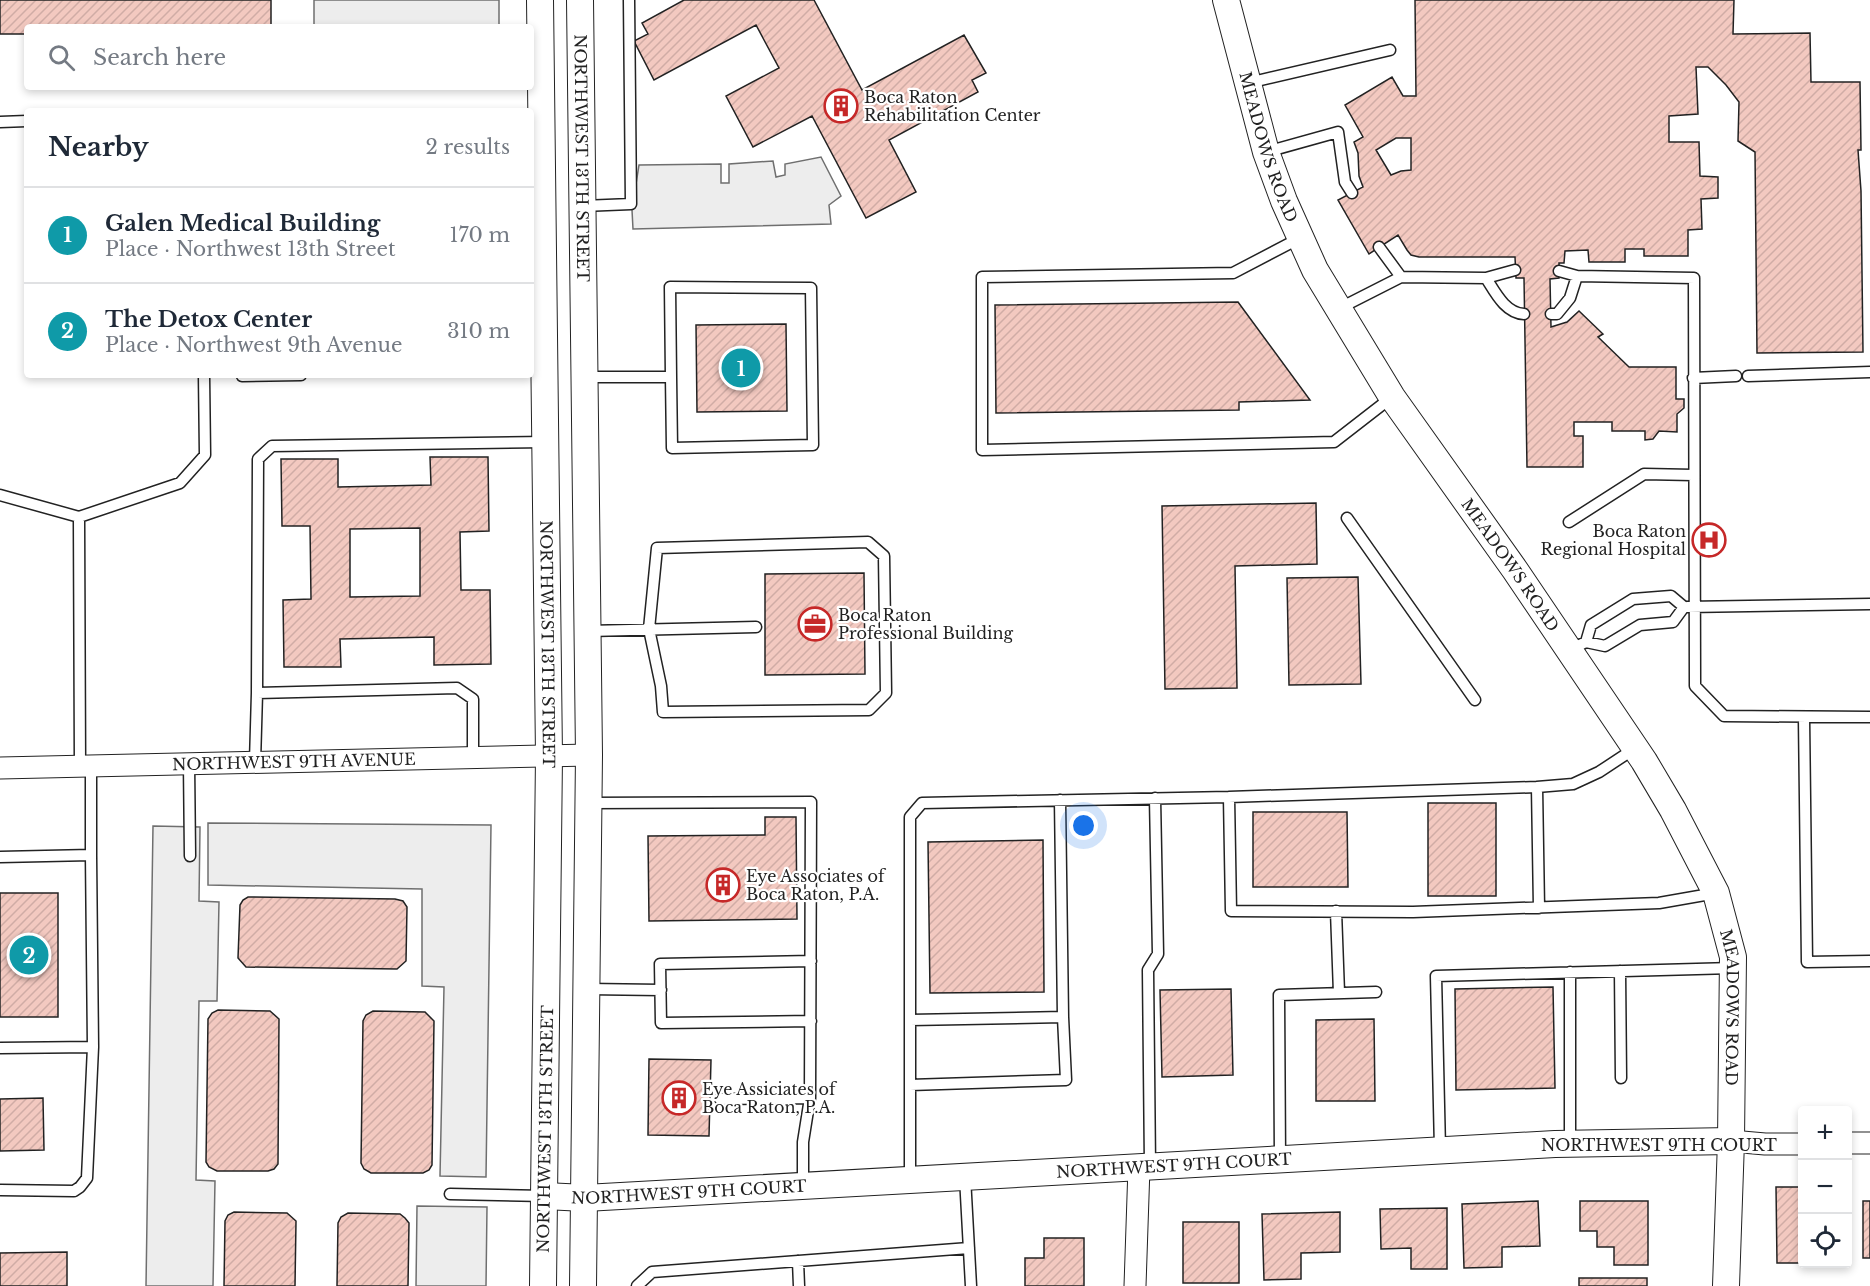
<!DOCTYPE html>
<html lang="en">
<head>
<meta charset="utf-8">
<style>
  :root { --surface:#fff; --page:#f6f6f7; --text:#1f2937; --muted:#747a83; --line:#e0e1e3; --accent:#db2777 }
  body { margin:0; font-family:"Libre Baskerville",serif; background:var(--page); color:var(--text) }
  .controls { position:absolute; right:18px; bottom:18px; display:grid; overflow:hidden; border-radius:6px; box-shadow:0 3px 9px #0003 }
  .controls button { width:54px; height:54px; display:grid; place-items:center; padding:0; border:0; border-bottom:2px solid var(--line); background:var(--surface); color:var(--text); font:30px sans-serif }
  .you { position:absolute; left:1084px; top:826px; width:21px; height:21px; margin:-15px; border:4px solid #fff; border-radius:50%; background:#1a73e8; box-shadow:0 0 0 9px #1a73e833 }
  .badge { display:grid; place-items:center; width:39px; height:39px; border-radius:50%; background:var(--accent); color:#fff; font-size:20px; font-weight:700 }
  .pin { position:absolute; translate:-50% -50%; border:3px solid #fff; box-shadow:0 2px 6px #0006 }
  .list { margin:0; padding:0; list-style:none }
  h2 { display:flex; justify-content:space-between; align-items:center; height:78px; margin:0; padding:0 24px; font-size:26px }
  h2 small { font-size:20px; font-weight:400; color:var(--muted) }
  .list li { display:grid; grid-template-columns:39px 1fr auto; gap:18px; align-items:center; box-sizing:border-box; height:96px; padding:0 24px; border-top:2px solid var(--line) }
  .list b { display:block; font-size:22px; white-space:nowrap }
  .list p { margin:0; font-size:20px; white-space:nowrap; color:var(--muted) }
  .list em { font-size:20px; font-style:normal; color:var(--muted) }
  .icon { flex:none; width:33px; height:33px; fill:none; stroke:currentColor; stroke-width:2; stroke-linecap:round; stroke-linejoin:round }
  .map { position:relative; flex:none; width:1870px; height:1286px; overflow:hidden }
  .search { position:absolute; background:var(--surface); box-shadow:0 3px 9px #0003; left:24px; top:24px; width:510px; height:66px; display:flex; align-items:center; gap:15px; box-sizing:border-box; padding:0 21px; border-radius:6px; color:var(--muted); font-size:22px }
  .panel { position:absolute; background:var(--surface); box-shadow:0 3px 9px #0003; left:24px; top:108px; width:510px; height:270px; border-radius:6px }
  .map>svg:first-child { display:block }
</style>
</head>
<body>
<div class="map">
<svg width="1870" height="1286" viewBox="0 0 1870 1286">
  <defs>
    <pattern id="building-hatch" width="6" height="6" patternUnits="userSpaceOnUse" patternTransform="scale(1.5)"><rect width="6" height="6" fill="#f3c9c0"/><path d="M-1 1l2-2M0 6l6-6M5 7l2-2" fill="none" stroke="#d0aca5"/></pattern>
  </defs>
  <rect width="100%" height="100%" fill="#fff"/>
  <path fill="#ededed" stroke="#6f6f6f" stroke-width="1.5" d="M 314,0 L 499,0 L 499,27 L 314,27 Z
    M 821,157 L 841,196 L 829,205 L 831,224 L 633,229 L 632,210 L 639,165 L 721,164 L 721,183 L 729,183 L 729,164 L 773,161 L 776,177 L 785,175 L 785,164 Z
    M 208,823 L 491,825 L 486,1177 L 440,1176 L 444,987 L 422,986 L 422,889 L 208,885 Z
    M 153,826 L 200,827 L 199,901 L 219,902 L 217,1001 L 199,1001 L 196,1180 L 215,1181 L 213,1286 L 146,1286 Z
    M 417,1206 L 487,1207 L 486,1286 L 416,1286 Z"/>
  <path fill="url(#building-hatch)" stroke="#222" stroke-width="1.5" fill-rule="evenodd" d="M 0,0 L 271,0 L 271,27 L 27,27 L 27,34 L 0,34 Z
    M 684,0 L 814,0 L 862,90 L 964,35 L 986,73 L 972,80 L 978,92 L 889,140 L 916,192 L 866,218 L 812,116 L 753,147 L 726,96 L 779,68 L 756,25 L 654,80 L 634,41 L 648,34 L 642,23 Z
    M 1415,0 L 1734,0 L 1733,34 L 1810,33 L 1811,82 L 1860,82 L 1861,150 L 1858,150 L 1861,191 L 1863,352 L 1757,353 L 1755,152 L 1738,141 L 1739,102 L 1726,85 L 1708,67 L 1696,67 L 1698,114 L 1669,116 L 1669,142 L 1699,142 L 1700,176 L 1718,177 L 1718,198 L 1701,199 L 1702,229 L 1688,230 L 1688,256 L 1644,256 L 1644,249 L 1625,249 L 1625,262 L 1589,262 L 1588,250 L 1565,251 L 1564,263 L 1559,263 L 1559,278 L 1550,279 L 1551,327 L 1567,322 L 1579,311 L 1603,334 L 1598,337 L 1629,367 L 1676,367 L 1676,399 L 1684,399 L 1684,408 L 1677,414 L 1677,432 L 1659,431 L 1653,439 L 1645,440 L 1645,431 L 1612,431 L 1612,422 L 1574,422 L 1574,436 L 1583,436 L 1583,467 L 1527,467 L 1524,278 L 1516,278 L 1515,257 L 1419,257 L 1411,255 L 1407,250 L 1398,235 L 1369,254 L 1338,200 L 1363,187 L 1359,176 L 1358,153 L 1354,142 L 1363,137 L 1345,105 L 1392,77 L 1403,96 L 1416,96 ZM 1396,138 L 1411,138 L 1411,170 L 1401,171 L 1391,175 L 1376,150 Z
    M 1238,302 L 1310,400 L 1239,402 L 1239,410 L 996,413 L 995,305 Z
    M 786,324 L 787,411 L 697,412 L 696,325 Z
    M 430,457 L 488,457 L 489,531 L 460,532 L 461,590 L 490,590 L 491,664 L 434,665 L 434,637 L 340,639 L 341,667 L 284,667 L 283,600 L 311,599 L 310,526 L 282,526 L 281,459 L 338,459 L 338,487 L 431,485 ZM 420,528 L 420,596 L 350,597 L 350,529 Z
    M 1316,503 L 1317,564 L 1235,566 L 1237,688 L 1165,689 L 1162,506 Z
    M 864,573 L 865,674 L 765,675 L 765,574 Z
    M 1358,577 L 1361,684 L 1289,685 L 1287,578 Z
    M 1428,803 L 1496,803 L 1496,896 L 1428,896 Z
    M 1253,812 L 1347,812 L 1348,887 L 1253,887 Z
    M 765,817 L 796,817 L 797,919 L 649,921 L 648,836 L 765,835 Z
    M 1043,840 L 1044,992 L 930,993 L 928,842 Z
    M 0,893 L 58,893 L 58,1017 L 0,1017 Z
    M 248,897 L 395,899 L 403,901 L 407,907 L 406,961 L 397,969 L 246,967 L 238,958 L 240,905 L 243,900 Z
    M 1553,987 L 1555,1088 L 1456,1090 L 1455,989 Z
    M 1231,989 L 1233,1075 L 1162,1077 L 1160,990 Z
    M 218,1010 L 270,1011 L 279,1019 L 278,1164 L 274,1169 L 268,1171 L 217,1171 L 209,1167 L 206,1162 L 208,1019 L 212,1013 Z
    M 373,1011 L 425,1012 L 434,1021 L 432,1165 L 429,1170 L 423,1173 L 371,1173 L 364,1169 L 361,1163 L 363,1021 L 366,1015 Z
    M 1374,1019 L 1375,1101 L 1316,1101 L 1316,1020 Z
    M 649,1059 L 711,1060 L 709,1136 L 648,1135 Z
    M 43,1098 L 44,1150 L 0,1151 L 0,1099 Z
    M 1776,1187 L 1802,1187 L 1802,1263 L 1777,1263 Z
    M 1538,1201 L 1540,1246 L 1502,1247 L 1502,1267 L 1464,1268 L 1462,1204 Z
    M 1580,1201 L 1648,1201 L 1648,1265 L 1614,1265 L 1614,1247 L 1597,1247 L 1597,1231 L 1580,1231 Z
    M 1863,1201 L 1870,1201 L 1870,1258 L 1863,1258 Z
    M 1447,1208 L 1447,1269 L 1411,1269 L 1411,1248 L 1381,1249 L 1380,1209 Z
    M 234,1212 L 287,1213 L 296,1221 L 295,1286 L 224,1286 L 225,1221 L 228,1215 Z
    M 1340,1212 L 1340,1252 L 1301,1253 L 1301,1279 L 1264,1280 L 1262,1214 Z
    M 348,1213 L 400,1214 L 405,1218 L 409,1223 L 408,1286 L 337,1286 L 338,1223 L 341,1217 Z
    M 1183,1222 L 1239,1222 L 1239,1283 L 1183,1283 Z
    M 1044,1238 L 1084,1238 L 1084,1286 L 1025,1286 L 1025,1258 L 1044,1258 Z
    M 67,1252 L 67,1286 L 0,1286 L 0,1253 Z
    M 1579,1278 L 1647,1278 L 1647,1286 L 1579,1286 Z"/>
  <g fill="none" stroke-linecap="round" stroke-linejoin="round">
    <g stroke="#222" stroke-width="13">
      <path id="service" d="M 1248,83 L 1390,50
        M 0,122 L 27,121
        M 1266,152 L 1338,132 L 1345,182 L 1352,193
        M 583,206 L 631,204 L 629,0
        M 1300,238 L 1233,273 L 982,277 L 982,450 L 1334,442 L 1392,397
        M 1379,247 L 1401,277
        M 1559,271 L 1577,276 L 1694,278 L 1695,686 L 1724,716 L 1870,717
        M 1486,278 C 1495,292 1505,313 1524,314
        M 1338,309 L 1401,277 L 1486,278 L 1515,270
        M 1551,314 L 1557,314 L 1570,298 L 1577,276
        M 242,376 L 301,375
        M 1748,376 L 1870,372
        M 585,377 L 671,377 L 670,287 L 811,288 L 813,445 L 672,448 L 671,377
        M 1693,378 L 1736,376
        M 0,495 L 79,517 L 180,483 L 205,455 L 204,375
        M 79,517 L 80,766
        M 1347,518 L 1475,700
        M 1569,522 L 1644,474 L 1693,475
        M 868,542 L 884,556 L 886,693 L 869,710 L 663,712 L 661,686 L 649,629 L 657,548 Z
        M 1687,607 L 1870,604
        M 588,631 L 756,627
        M 1569,650 L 1586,642 L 1605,646 L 1640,625 L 1673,622 L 1684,607 L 1671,596 L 1633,599 L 1591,625 L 1586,642
        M 257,693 L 258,459 L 272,446 L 546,442
        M 1804,718 L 1807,962 L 1870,961
        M 255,762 L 257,693 L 457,688 L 473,699 L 473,757
        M 189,763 L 190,856
        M 91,766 L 91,855
        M 1537,787 L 1573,784 L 1599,772 L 1634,749
        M 1229,797 L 1537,787 L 1539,908
        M 1060,800 L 1063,1017
        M 589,803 L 811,802 L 810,1098 L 803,1142 L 803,1186
        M 0,857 L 91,855 L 93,1047 L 0,1048
        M 1336,911 L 1339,993
        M 811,961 L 660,964 L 661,1023 L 811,1021
        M 1620,971 L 1621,1078
        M 1570,972 L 1570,1143
        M 587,989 L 661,990
        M 910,1020 L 1063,1017 L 1066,1080 L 910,1085
        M 720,1099 L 810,1098
        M 1440,1149 L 1436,976 L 1733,968
        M 1280,1159 L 1279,995 L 1376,992
        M 1150,1166 L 1148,970 L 1158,954 L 1155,798
        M 965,1177 L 971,1286
        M 910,1180 L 910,817 L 922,803 L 1229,797 L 1231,911 L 1413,912 L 1659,903 L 1716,893
        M 0,1190 L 74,1191 L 80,1187 L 87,1178 L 93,1047
        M 450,1194 L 545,1196
        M 798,1261 L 799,1286
        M 637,1286 L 652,1272 L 969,1248"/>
    </g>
    <g stroke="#222" stroke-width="23">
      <g id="minor">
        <path id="s1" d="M 0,768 L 589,755"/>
        <path d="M 1731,1141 L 1765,1144 L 1802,1144"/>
        <path d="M 1848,1143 L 1870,1143"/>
        <path d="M 1135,1286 L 1139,1167"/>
      </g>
    </g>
    <g stroke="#222" stroke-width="28">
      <g id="tertiary">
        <path id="s2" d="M 540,0 L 549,756 L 543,1286"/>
        <path id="s3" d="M 580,0 L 589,755 L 583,1286"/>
        <path id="s4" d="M 1226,0 L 1266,152 L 1284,201 L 1315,270 L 1392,397 L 1515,570 L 1644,761 L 1673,810 L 1716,893 L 1733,957 L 1731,1141 L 1726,1286"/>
        <path id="s5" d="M 545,1196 L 585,1198 L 1555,1144 L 1731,1141"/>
      </g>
    </g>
    <use href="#service" stroke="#fff" stroke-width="10"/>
    <use href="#minor" stroke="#fff" stroke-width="21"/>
    <use href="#tertiary" stroke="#fff" stroke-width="26"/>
  </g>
  <defs>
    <g id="building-ring" transform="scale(1.725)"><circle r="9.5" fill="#fff" stroke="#c62828" stroke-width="1.5"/><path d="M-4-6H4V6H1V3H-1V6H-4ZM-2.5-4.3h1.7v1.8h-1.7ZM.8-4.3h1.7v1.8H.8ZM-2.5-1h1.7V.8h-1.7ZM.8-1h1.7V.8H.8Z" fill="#c62828"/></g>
    <g id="hospital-ring" transform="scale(1.725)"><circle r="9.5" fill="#fff" stroke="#c62828" stroke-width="1.5"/><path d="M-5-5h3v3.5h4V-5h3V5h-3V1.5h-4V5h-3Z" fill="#c62828"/></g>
    <g id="office-ring" transform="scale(1.725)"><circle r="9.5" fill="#fff" stroke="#c62828" stroke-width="1.5"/><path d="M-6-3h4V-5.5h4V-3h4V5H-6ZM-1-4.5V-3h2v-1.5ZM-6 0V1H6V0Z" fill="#c62828"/></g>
  </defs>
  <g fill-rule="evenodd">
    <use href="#building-ring" x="841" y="106"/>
    <use href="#hospital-ring" x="1709" y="540"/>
    <use href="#office-ring" x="815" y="624"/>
    <use href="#building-ring" x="723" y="885"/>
    <use href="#building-ring" x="679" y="1098"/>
  </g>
  <g text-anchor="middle" stroke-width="4.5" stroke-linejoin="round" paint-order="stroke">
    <g font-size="16" fill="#222" stroke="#fff" text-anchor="start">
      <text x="864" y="103">Boca Raton<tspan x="864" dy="18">Rehabilitation Center</tspan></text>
      <text x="1686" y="537" text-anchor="end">Boca Raton<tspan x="1686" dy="18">Regional Hospital</tspan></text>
      <text x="838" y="621">Boca Raton<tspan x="838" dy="18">Professional Building</tspan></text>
      <text x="746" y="882">Eye Associates of<tspan x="746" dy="18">Boca Raton, P.A.</tspan></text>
      <text x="702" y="1095">Eye Assiciates of<tspan x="702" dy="18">Boca Raton, P.A.</tspan></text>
    </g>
    <g font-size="16" fill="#222" stroke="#fff">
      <text dy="6" stroke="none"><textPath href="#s4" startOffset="153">MEADOWS ROAD</textPath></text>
      <text dy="6" stroke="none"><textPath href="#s3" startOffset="158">NORTHWEST 13TH STREET</textPath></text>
      <text dy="6" stroke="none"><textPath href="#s4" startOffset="639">MEADOWS ROAD</textPath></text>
      <text dy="6" stroke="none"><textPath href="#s2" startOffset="644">NORTHWEST 13TH STREET</textPath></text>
      <text dy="6" stroke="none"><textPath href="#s1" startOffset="294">NORTHWEST 9TH AVENUE</textPath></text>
      <text dy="6" stroke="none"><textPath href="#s4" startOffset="1143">MEADOWS ROAD</textPath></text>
      <text transform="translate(545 1129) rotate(-89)" y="6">NORTHWEST 13TH STREET</text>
      <text x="1659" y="1151">NORTHWEST 9TH COURT</text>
      <text dy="6" stroke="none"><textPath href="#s5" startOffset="630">NORTHWEST 9TH COURT</textPath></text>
      <text dy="6" stroke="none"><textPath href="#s5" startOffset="144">NORTHWEST 9TH COURT</textPath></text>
    </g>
  </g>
</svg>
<div class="controls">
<button>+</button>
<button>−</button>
<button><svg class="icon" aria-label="locate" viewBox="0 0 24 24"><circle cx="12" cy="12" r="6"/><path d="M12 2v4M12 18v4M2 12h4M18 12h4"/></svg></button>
</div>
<div class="you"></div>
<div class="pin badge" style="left:741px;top:368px;background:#0f9aa8">1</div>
<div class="pin badge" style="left:29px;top:955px;background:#0f9aa8">2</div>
<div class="search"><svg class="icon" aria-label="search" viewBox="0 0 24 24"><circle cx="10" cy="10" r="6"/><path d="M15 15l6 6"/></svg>Search here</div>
<section class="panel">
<h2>Nearby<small>2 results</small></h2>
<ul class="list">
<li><span class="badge" style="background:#0f9aa8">1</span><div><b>Galen Medical Building</b><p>Place · Northwest 13th Street</p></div><em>170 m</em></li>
<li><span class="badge" style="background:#0f9aa8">2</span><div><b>The Detox Center</b><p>Place · Northwest 9th Avenue</p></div><em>310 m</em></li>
</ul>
</section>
</div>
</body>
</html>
